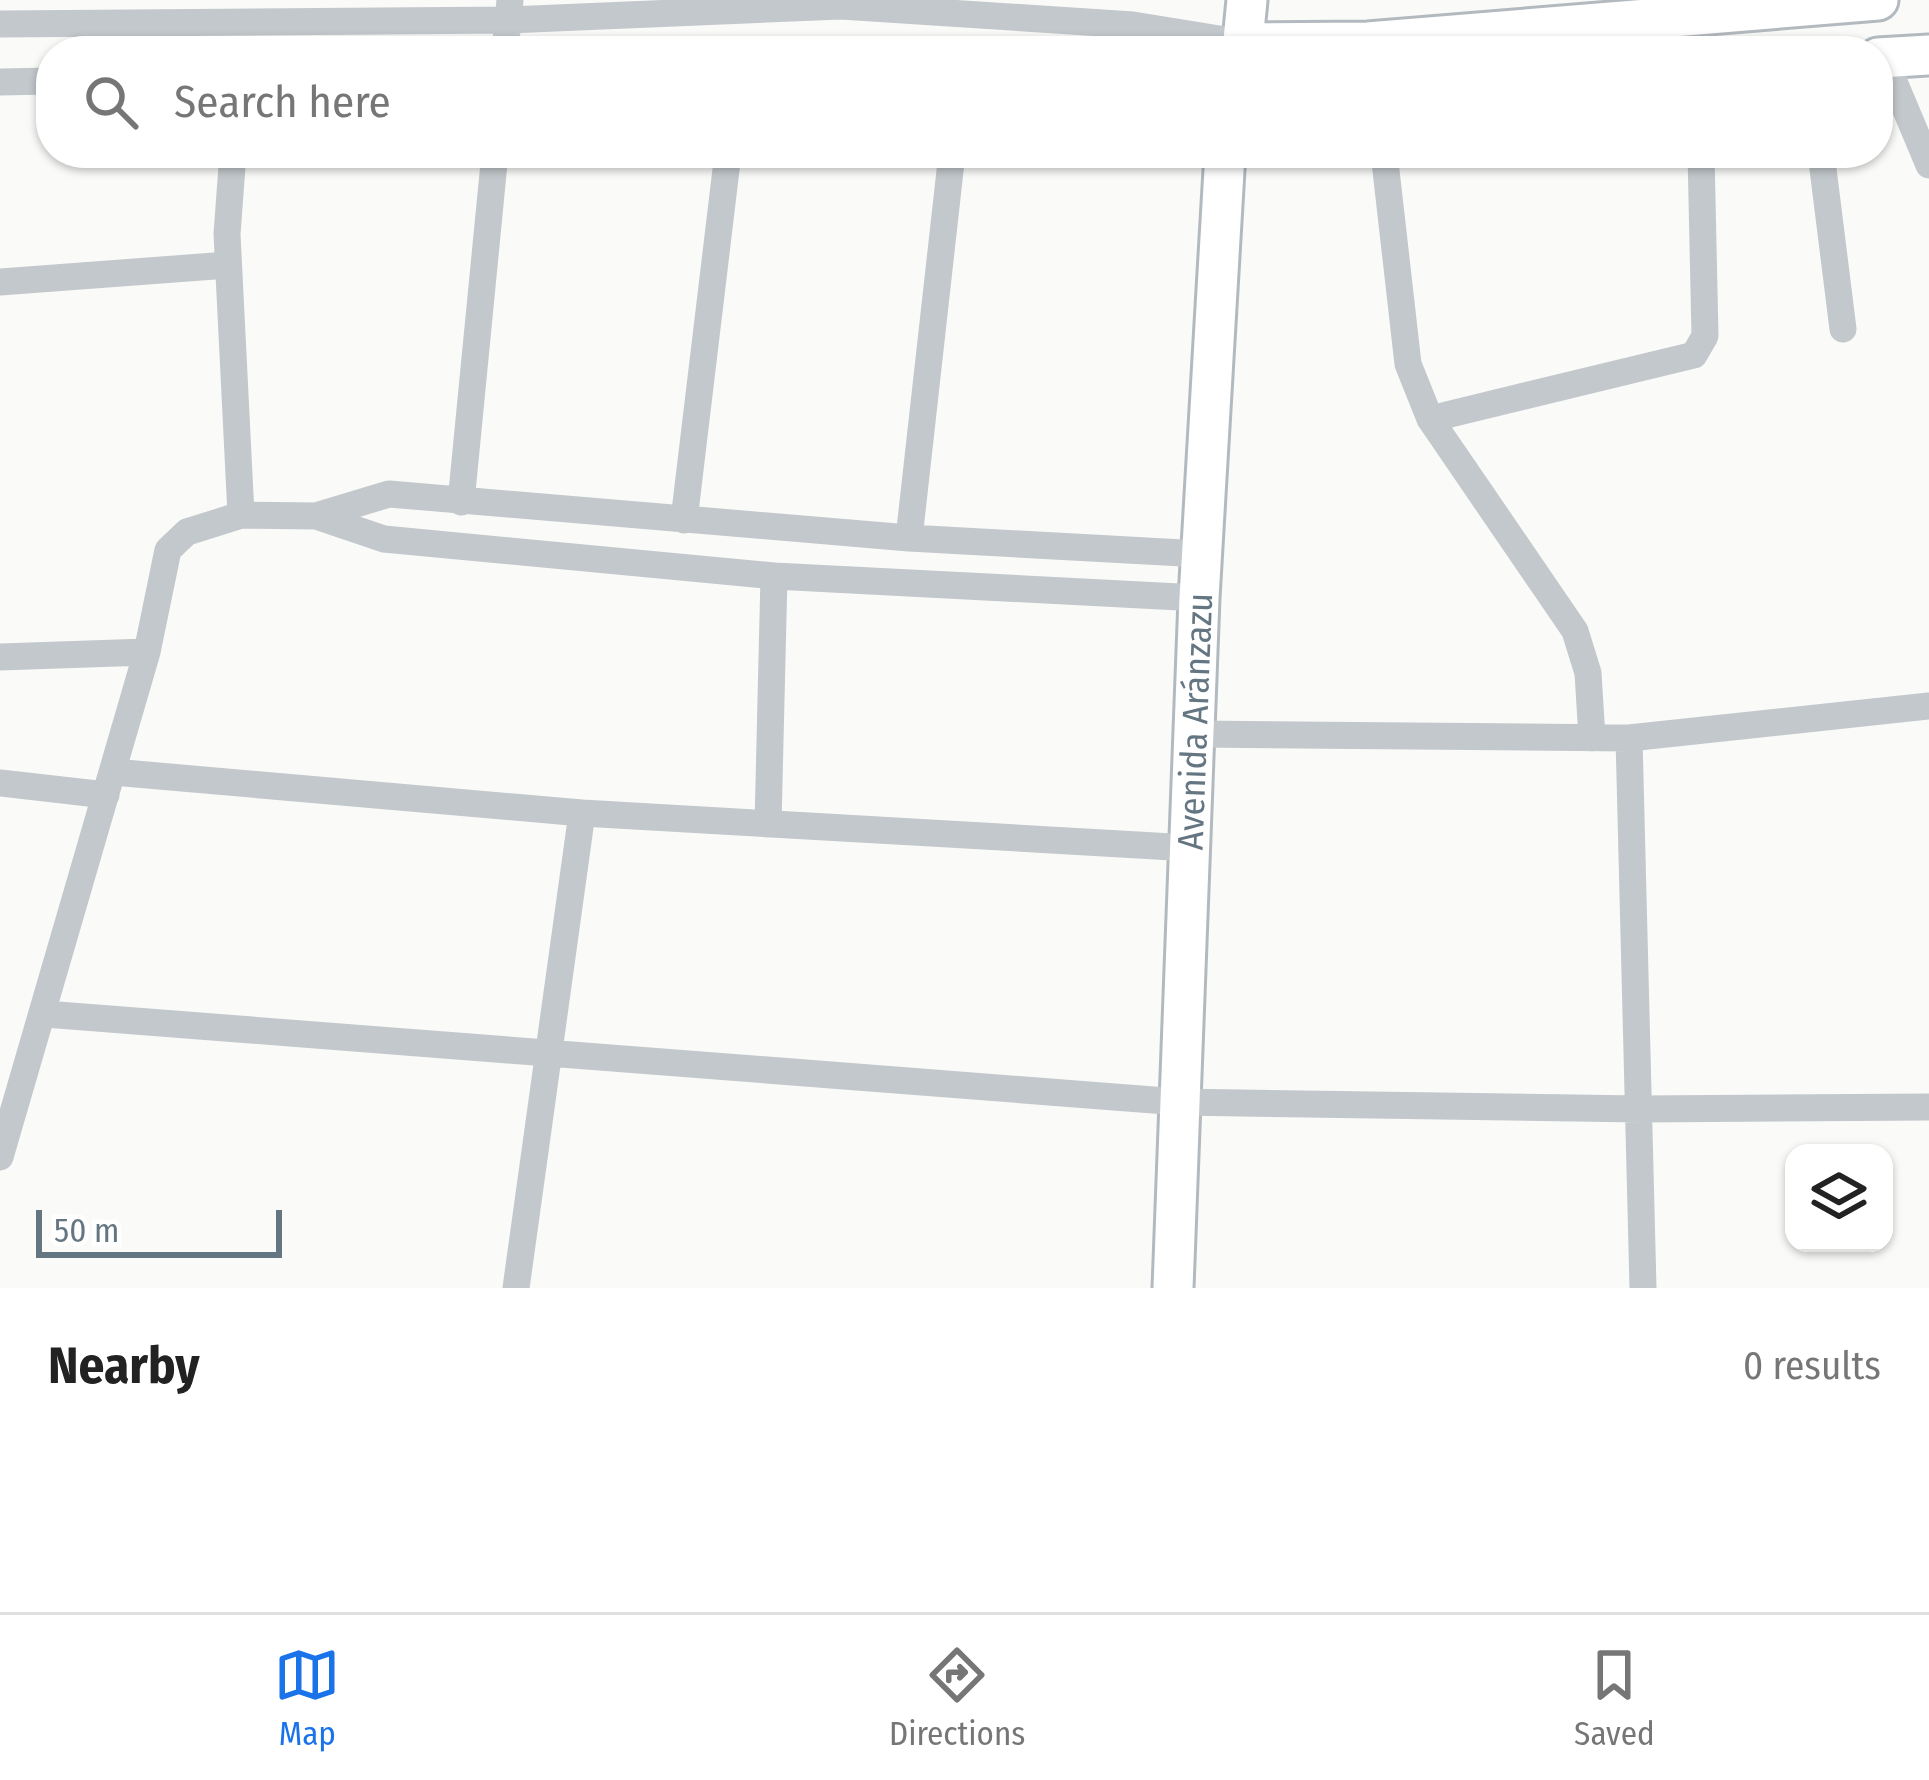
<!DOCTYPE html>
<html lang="en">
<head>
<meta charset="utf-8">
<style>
  :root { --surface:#fff; --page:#f2f2f2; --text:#222; --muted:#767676; --line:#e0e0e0; --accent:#1a73e8 }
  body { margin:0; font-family:"Fira Sans Condensed",sans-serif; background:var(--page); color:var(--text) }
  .controls { position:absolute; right:36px; bottom:36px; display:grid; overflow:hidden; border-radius:24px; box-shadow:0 3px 9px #0004 }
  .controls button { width:108px; height:108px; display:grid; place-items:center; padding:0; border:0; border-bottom:3px solid var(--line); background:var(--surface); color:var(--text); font:60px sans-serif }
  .scale { position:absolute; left:36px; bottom:30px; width:246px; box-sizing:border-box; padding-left:12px; border:6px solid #657683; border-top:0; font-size:33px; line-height:42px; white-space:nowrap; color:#657683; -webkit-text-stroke:9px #fff; paint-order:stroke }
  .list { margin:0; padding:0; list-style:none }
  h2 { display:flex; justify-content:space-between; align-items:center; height:156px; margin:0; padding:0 48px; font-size:51px }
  h2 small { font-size:39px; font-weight:400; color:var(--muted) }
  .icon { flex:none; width:66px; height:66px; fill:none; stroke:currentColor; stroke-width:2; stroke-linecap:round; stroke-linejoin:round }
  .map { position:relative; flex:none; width:1929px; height:1288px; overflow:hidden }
  .search { position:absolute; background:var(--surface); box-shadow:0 3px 9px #0004; left:36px; right:36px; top:36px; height:132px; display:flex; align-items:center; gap:30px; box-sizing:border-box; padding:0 42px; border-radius:48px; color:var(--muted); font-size:45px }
  .sheet { height:324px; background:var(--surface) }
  nav { display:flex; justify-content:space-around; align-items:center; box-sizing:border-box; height:168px; border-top:3px solid var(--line); background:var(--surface); font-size:33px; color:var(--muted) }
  nav a { display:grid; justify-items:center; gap:6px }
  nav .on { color:var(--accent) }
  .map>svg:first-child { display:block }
</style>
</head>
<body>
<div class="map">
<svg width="1929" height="1288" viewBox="0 0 1929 1288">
  <rect width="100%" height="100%" fill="#fafaf8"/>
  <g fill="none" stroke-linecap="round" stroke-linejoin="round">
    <g stroke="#b3babf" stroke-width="45">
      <g id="secondary">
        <path d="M 1244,43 L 1368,42 L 1878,0"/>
        <path d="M 1242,51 L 1247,0"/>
        <path d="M 1878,58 L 1929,55"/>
        <path id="s1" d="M 1173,1288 L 1199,598 L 1225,153"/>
      </g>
    </g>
    <path stroke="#c3c8cc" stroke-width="27" d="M 0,24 L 508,20 L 841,6 L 1133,25 L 1244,43
      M 505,51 L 510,0
      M 1884,58 L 1929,165
      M 0,82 L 51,81
      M 233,153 L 227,234 L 241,515
      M 1384,153 L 1408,364 L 1430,419 L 1575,631 L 1588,673 L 1592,738
      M 1821,153 L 1843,329
      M 0,282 L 228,265
      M 1430,419 L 1694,355 L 1705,336 L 1701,153
      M 461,502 L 495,153
      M 316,516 L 384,539 L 774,576 L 1199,598
      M 684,520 L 728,153
      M 909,538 L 952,153
      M 0,657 L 147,652
      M 1197,734 L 1629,738 L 1929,706
      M 1629,738 L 1643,1288
      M 113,772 L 582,813 L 1190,848
      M 0,783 L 106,795
      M 768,824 L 774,576
      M 45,1014 L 1179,1102 L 1641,1109 L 1929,1107
      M 0,1157 L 147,652 L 168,550 L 187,532 L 241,515 L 316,516 L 389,494 L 909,538 L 1201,554
      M 516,1288 L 582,813"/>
    <use href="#secondary" stroke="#fff" stroke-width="39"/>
  </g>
  <g text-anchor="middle" stroke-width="12" stroke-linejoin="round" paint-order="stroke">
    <g font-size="36" fill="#657683" stroke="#fff">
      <text dy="13" stroke="none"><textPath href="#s1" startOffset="567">Avenida Aránzazu</textPath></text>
    </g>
  </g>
</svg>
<div class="controls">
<button><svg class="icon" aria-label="layers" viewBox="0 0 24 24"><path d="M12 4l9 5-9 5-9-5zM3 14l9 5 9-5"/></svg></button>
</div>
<div class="scale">50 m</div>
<div class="search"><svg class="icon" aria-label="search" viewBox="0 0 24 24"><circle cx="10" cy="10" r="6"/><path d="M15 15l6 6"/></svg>Search here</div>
</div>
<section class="sheet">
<h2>Nearby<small>0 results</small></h2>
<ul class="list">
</ul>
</section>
<nav>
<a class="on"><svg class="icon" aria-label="map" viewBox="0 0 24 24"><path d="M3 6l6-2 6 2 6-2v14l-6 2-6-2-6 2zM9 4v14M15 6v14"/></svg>Map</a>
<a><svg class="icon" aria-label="directions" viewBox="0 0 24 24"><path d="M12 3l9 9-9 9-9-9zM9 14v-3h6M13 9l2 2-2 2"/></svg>Directions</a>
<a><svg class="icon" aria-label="saved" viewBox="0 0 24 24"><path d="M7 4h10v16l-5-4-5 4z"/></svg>Saved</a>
</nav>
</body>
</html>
